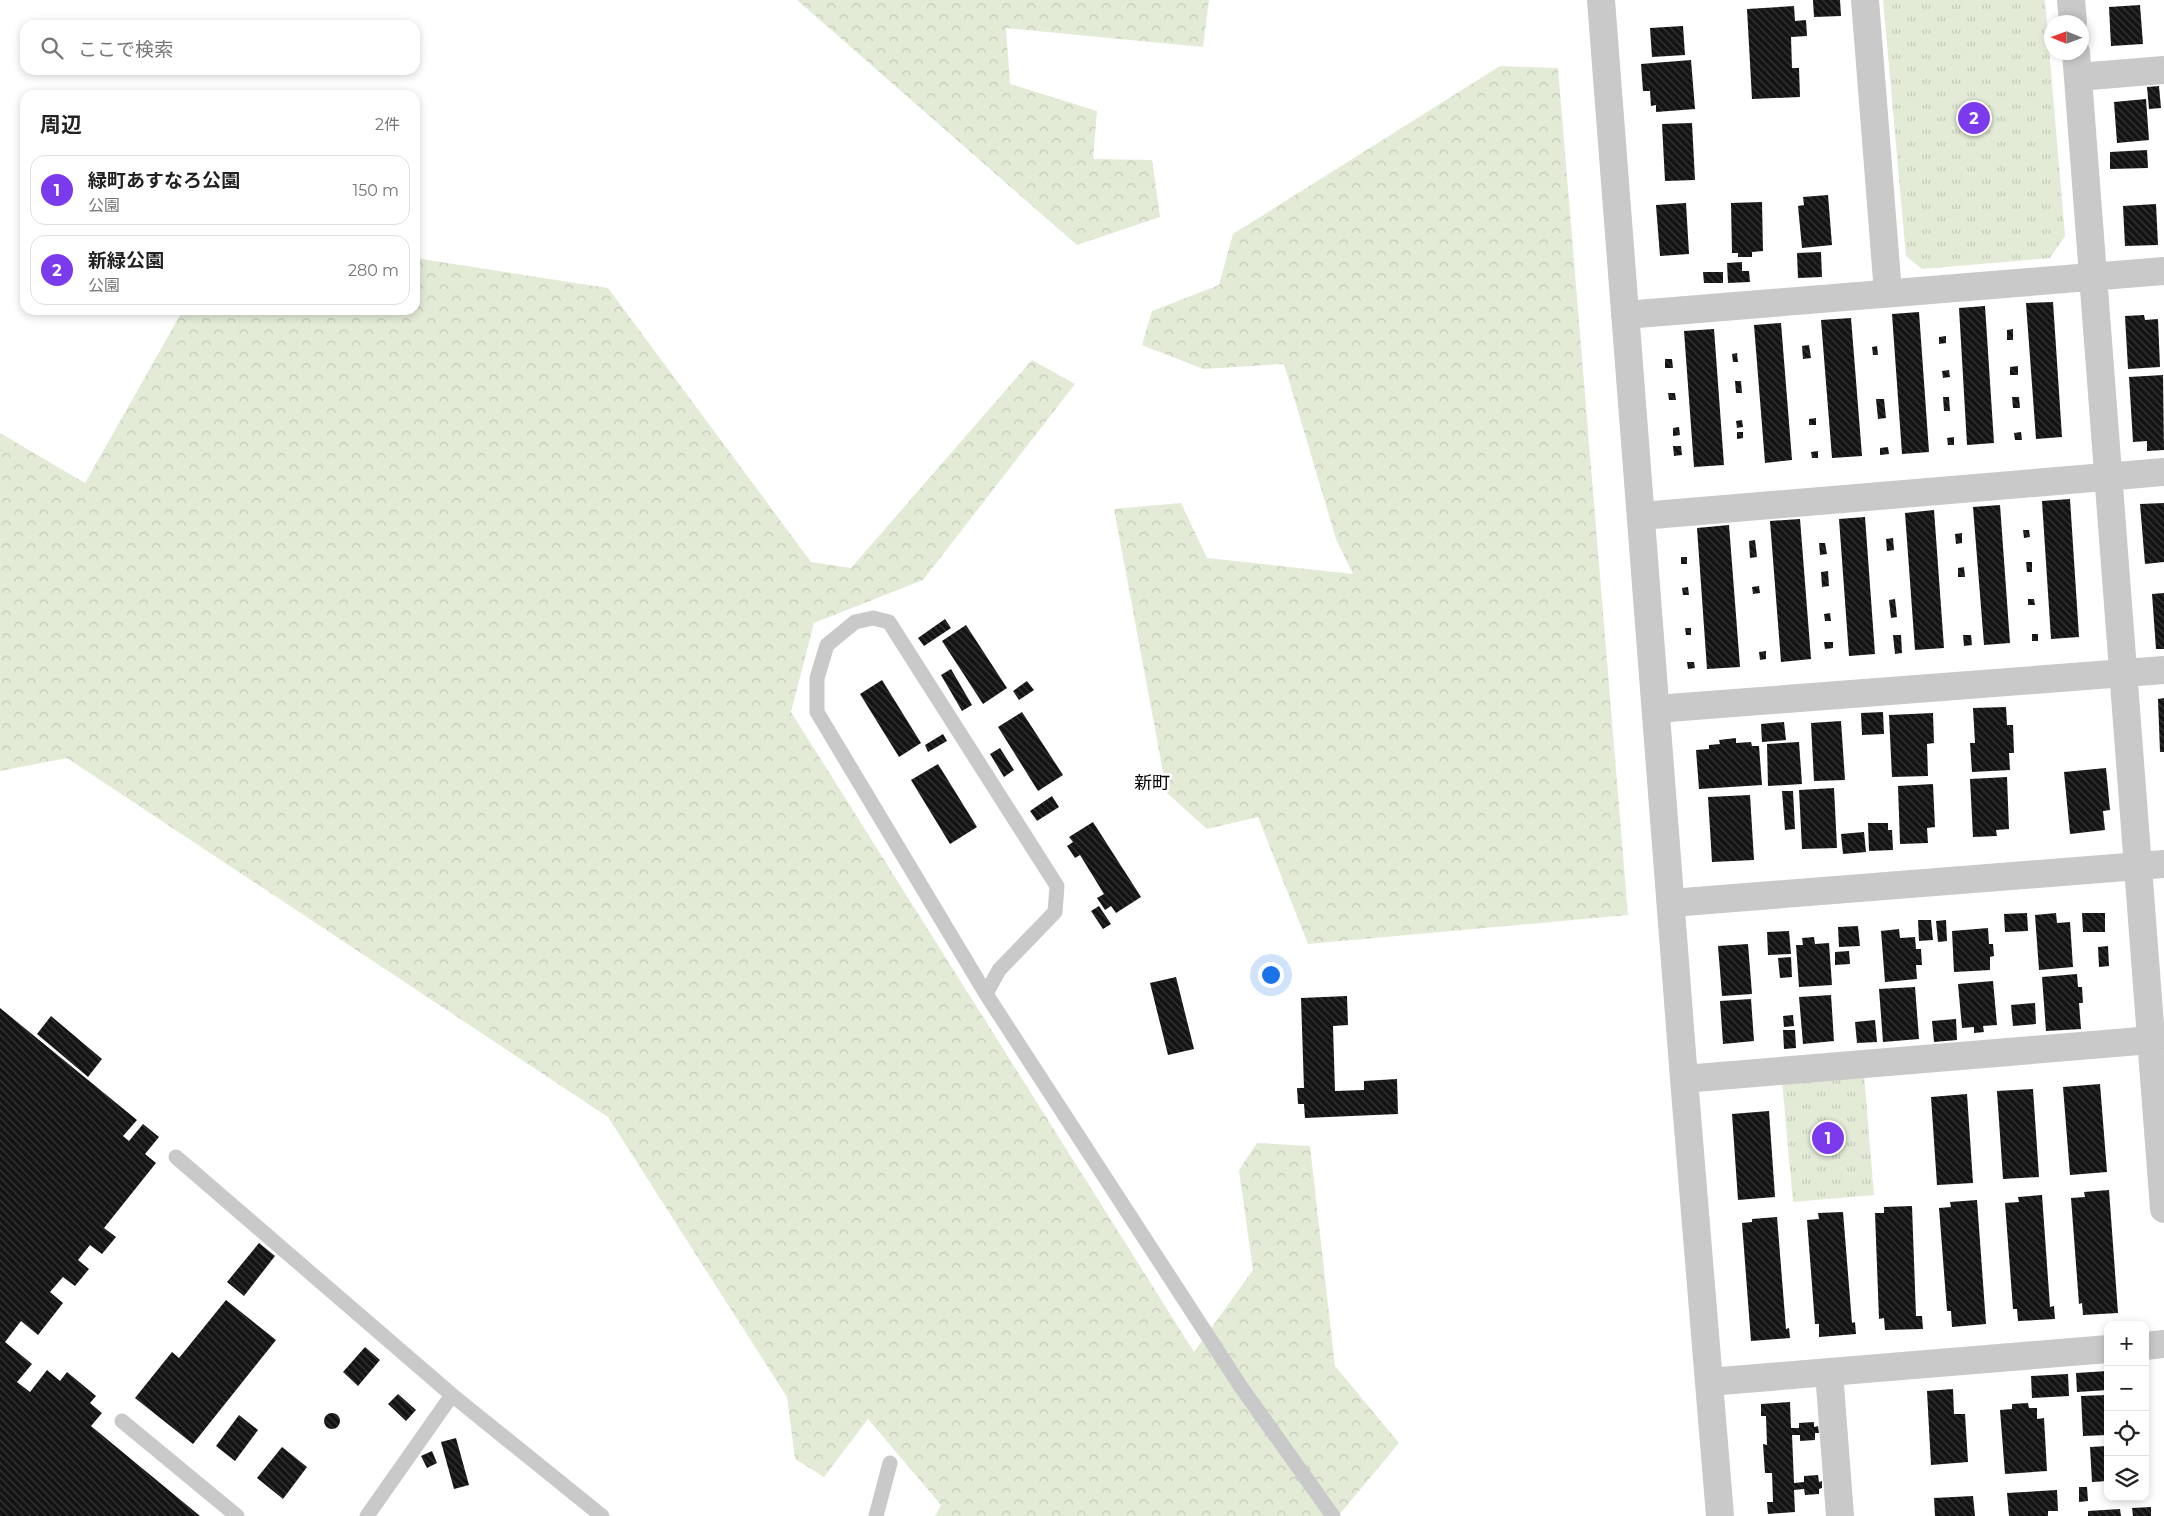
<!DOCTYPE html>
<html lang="ja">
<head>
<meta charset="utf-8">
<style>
  :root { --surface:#fff; --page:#f2f2f2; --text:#222; --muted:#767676; --line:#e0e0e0; --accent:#7c3aed }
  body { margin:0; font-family:Montserrat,"Noto Sans JP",sans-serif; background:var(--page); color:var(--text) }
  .controls { position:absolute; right:15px; bottom:15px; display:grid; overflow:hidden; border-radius:10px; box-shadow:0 2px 8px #0003 }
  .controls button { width:45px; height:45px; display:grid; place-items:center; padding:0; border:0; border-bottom:1px solid var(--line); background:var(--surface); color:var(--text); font:25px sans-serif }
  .compass { position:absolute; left:2044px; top:15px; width:45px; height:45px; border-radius:50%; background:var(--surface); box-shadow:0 2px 8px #0003; rotate:271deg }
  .you { position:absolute; left:1270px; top:974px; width:18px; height:18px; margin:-12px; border:4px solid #fff; border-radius:50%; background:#1a73e8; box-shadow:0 0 0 8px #1a73e833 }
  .badge { display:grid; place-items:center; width:32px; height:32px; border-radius:50%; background:var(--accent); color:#fff; font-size:16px; font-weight:700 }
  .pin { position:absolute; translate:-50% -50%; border:2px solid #fff; box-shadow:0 1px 5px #0006 }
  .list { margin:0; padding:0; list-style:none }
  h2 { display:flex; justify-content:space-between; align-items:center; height:65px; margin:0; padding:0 20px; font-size:21px }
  h2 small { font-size:16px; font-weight:400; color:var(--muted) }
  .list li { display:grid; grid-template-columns:32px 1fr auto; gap:15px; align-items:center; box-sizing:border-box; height:70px; margin:0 10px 10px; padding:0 10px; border:1px solid var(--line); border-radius:15px }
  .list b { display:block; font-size:19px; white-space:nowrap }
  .list p { margin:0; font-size:16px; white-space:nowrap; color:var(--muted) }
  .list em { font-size:16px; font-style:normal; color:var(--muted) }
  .icon { flex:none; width:28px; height:28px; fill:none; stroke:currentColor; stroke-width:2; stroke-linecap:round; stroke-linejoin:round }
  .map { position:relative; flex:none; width:2164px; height:1516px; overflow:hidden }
  .search { position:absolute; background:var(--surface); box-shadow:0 2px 8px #0003; left:20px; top:20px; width:400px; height:55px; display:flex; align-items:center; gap:12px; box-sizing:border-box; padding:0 18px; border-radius:15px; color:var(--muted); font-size:19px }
  .panel { position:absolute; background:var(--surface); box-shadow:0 2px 8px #0003; left:20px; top:90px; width:400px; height:225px; border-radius:15px }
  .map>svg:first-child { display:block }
</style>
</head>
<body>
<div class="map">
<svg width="2164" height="1516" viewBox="0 0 2164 1516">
  <defs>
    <pattern id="grass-tufts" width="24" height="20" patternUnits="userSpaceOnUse" patternTransform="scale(1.25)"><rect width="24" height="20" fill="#e3ebd7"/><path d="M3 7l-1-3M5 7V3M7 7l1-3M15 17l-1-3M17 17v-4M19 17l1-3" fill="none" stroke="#c3cab9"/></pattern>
    <pattern id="forest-crowns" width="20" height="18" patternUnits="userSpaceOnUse" patternTransform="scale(1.25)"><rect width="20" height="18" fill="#e3ebd7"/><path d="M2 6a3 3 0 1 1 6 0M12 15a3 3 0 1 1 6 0" fill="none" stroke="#c3cab9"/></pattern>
    <pattern id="building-back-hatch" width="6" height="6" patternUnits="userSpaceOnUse" patternTransform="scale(1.25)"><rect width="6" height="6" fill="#131313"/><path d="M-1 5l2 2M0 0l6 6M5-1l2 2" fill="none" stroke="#363636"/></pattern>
  </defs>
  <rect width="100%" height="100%" fill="#fff"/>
  <path fill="url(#grass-tufts)" d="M 1883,0 L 2045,0 L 2065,236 L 2050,258 L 1922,269 L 1906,256 Z
    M 1864,1074 L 1874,1195 L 1793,1202 L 1782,1081 Z"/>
  <path fill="url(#forest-crowns)" d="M 797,0 L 1209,0 L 1203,47 L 1006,28 L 1010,84 L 1097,111 L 1093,159 L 1152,160 L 1160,217 L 1077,245 Z
    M 1500,66 L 1558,68 L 1628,915 L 1308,944 L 1258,817 L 1207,829 L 1167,793 L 1114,509 L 1181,503 L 1207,558 L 1353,574 L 1336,539 L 1284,364 L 1203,369 L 1142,345 L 1152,311 L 1219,285 L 1233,234 Z
    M 415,258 L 608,288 L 811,562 L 851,568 L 1032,360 L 1075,384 L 923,580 L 814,623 L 791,712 L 1194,1352 L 1253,1270 L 1239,1170 L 1257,1143 L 1310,1146 L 1335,1366 L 1399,1443 L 1338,1516 L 935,1516 L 941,1505 L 868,1419 L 824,1477 L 795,1459 L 787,1397 L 608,1117 L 67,758 L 0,771 L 0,433 L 85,483 L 183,310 L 415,310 Z"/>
  <path fill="url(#building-back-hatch)" d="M 1813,0 L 1840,0 L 1841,16 L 1814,17 Z
    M 2140,5 L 2143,44 L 2111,46 L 2109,7 Z
    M 1794,6 L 1795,21 L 1806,20 L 1807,36 L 1791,37 L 1792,68 L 1799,68 L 1800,97 L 1752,99 L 1747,9 Z
    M 1683,26 L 1685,55 L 1652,57 L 1650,28 Z
    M 1691,60 L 1695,109 L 1656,112 L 1656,105 L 1651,106 L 1650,91 L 1643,91 L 1641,64 Z
    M 2159,86 L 2161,108 L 2149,109 L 2147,87 Z
    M 2146,99 L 2149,140 L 2117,143 L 2114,102 Z
    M 1692,123 L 1695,180 L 1665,181 L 1662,124 Z
    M 2147,150 L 2148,168 L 2110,169 L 2110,152 Z
    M 1828,195 L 1832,245 L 1802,248 L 1798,206 L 1804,205 L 1803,197 Z
    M 1762,202 L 1763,251 L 1752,252 L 1752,257 L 1738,257 L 1738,253 L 1732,253 L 1731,203 Z
    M 1686,203 L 1689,254 L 1660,256 L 1656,205 Z
    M 2156,204 L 2158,245 L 2125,246 L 2123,206 Z
    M 1821,252 L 1822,277 L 1798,278 L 1797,253 Z
    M 1742,262 L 1742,271 L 1749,271 L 1750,282 L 1728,283 L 1727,263 Z
    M 1703,272 L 1723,272 L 1723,283 L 1704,283 Z
    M 2053,302 L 2062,437 L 2036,439 L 2026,303 Z
    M 1985,306 L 1994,443 L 1967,445 L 1959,308 Z
    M 1919,312 L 1929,452 L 1902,454 L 1892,314 Z
    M 2144,315 L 2145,320 L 2158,319 L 2160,367 L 2128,369 L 2125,316 Z
    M 1851,318 L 1862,456 L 1832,458 L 1821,320 Z
    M 1781,323 L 1792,460 L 1765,463 L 1754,325 Z
    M 1714,329 L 1724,465 L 1694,467 L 1684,331 Z
    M 2013,329 L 2013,340 L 2007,340 L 2007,330 Z
    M 1946,336 L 1946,343 L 1939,344 L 1939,337 Z
    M 1809,345 L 1811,358 L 1803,359 L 1802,346 Z
    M 1877,346 L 1878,355 L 1873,355 L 1872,347 Z
    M 1737,353 L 1738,362 L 1733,362 L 1732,354 Z
    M 1665,359 L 1672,359 L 1673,368 L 1665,368 Z
    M 2018,366 L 2018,375 L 2010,375 L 2010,367 Z
    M 1949,370 L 1950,377 L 1943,378 L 1942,371 Z
    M 2163,375 L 2164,450 L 2147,451 L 2147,441 L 2133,442 L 2129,377 Z
    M 1735,381 L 1741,381 L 1742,393 L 1736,393 Z
    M 1668,393 L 1675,393 L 1676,400 L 1669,400 Z
    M 1943,397 L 1949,397 L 1950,411 L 1944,411 Z
    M 2012,397 L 2019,397 L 2020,408 L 2013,408 Z
    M 1876,399 L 1884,399 L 1886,418 L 1878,419 Z
    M 1816,418 L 1816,425 L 1809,425 L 1809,419 Z
    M 1742,420 L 1743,427 L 1737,428 L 1736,421 Z
    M 1679,427 L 1680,435 L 1673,436 L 1673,428 Z
    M 1737,432 L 1743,432 L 1743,438 L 1737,439 Z
    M 2021,432 L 2022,440 L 2015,440 L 2014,433 Z
    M 1954,437 L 1954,445 L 1948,445 L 1947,438 Z
    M 1673,446 L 1681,446 L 1682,455 L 1674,456 Z
    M 1888,447 L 1889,454 L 1880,455 L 1880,448 Z
    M 1818,451 L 1818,458 L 1812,458 L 1811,452 Z
    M 2070,499 L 2079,637 L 2051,639 L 2042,501 Z
    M 2164,503 L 2164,562 L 2145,564 L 2140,504 Z
    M 2000,505 L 2010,643 L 1984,645 L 1973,507 Z
    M 1934,510 L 1944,648 L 1915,650 L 1905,513 Z
    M 1865,517 L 1875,654 L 1849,656 L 1839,519 Z
    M 1800,519 L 1811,659 L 1781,662 L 1770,521 Z
    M 1729,525 L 1740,667 L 1707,669 L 1697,528 Z
    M 2023,530 L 2029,530 L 2030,537 L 2024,538 Z
    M 1962,533 L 1962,543 L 1956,544 L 1955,534 Z
    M 1893,538 L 1894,550 L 1887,551 L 1886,539 Z
    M 1755,540 L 1757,557 L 1750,558 L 1749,541 Z
    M 1819,543 L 1825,543 L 1827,554 L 1820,555 Z
    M 1681,557 L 1687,557 L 1687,564 L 1681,564 Z
    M 2026,562 L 2032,562 L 2032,572 L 2027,572 Z
    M 1964,567 L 1965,577 L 1958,577 L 1958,568 Z
    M 1828,571 L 1829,586 L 1822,587 L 1821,572 Z
    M 1759,586 L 1760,593 L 1753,594 L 1752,587 Z
    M 1688,587 L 1689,595 L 1683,595 L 1682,588 Z
    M 2164,593 L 2164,649 L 2156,649 L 2152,594 Z
    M 1895,599 L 1897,617 L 1891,618 L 1889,600 Z
    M 2028,599 L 2034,599 L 2035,605 L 2028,605 Z
    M 1830,613 L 1831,621 L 1825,621 L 1824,614 Z
    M 945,619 L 951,628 L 924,646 L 918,638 Z
    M 966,625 L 1007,688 L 983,704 L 942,641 Z
    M 1685,628 L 1691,628 L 1691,635 L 1686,635 Z
    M 2032,634 L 2038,634 L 2038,641 L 2032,641 Z
    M 1893,635 L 1901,635 L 1902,653 L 1895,654 Z
    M 1963,635 L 1971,635 L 1972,645 L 1964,646 Z
    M 1824,642 L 1833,642 L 1833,648 L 1825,649 Z
    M 1766,651 L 1766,659 L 1760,660 L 1759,652 Z
    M 1687,662 L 1694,662 L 1695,668 L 1688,669 Z
    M 951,669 L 972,705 L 962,711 L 941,675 Z
    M 882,680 L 921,743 L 899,757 L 860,694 Z
    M 1027,681 L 1034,690 L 1019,700 L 1013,691 Z
    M 2164,698 L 2164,752 L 2160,752 L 2158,699 Z
    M 2006,707 L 2007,725 L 2013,725 L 2014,753 L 2009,753 L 2010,770 L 1972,772 L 1970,743 L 1975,743 L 1973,708 Z
    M 1022,712 L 1063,775 L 1038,791 L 998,727 Z
    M 1883,712 L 1884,734 L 1862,735 L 1861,713 Z
    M 1933,713 L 1934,743 L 1927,744 L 1928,776 L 1892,777 L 1889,715 Z
    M 1841,721 L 1845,780 L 1814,781 L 1811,723 Z
    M 1784,722 L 1786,740 L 1762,742 L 1761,724 Z
    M 943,734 L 947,741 L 928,752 L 925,745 Z
    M 1736,738 L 1736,743 L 1751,742 L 1752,746 L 1759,746 L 1762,785 L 1699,789 L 1696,750 L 1709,749 L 1709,745 L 1720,744 L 1719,740 Z
    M 1799,742 L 1802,784 L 1768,786 L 1767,744 Z
    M 1000,748 L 1014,770 L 1004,777 L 990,754 Z
    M 938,764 L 977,827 L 950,844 L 911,780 Z
    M 2106,768 L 2110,810 L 2103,811 L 2105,830 L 2070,834 L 2064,772 Z
    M 2007,777 L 2009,829 L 1996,830 L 1997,836 L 1973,837 L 1970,779 Z
    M 1933,784 L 1935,827 L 1927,828 L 1928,843 L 1900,844 L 1898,786 Z
    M 1834,788 L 1837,848 L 1802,849 L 1799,790 Z
    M 1782,791 L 1793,791 L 1795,829 L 1785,830 Z
    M 1750,795 L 1754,860 L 1712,862 L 1708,797 Z
    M 1052,796 L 1059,807 L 1037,821 L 1030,811 Z
    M 1093,822 L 1141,897 L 1116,913 L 1111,906 L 1105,910 L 1097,898 L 1104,894 L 1080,855 L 1075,858 L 1067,846 L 1073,842 L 1069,837 Z
    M 1868,823 L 1888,823 L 1888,830 L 1892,830 L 1893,850 L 1869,851 Z
    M 1864,832 L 1866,852 L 1843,854 L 1841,834 Z
    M 1099,906 L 1111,924 L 1103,929 L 1091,911 Z
    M 2027,913 L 2028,931 L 2005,932 L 2004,914 Z
    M 2056,913 L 2057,923 L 2070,922 L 2073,967 L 2039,970 L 2035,915 Z
    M 2082,913 L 2105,913 L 2105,932 L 2083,932 Z
    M 1918,920 L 1931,920 L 1933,940 L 1919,941 Z
    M 1946,920 L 1947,941 L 1938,942 L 1936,921 Z
    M 1858,926 L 1860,946 L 1839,947 L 1838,927 Z
    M 1988,928 L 1989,944 L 1993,944 L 1994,956 L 1990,957 L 1990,970 L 1954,972 L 1952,931 Z
    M 1899,929 L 1900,938 L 1915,937 L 1916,949 L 1921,949 L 1922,965 L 1916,965 L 1917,979 L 1885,982 L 1881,931 Z
    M 1789,931 L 1791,954 L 1768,955 L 1767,932 Z
    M 1814,937 L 1815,944 L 1829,943 L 1832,985 L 1799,987 L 1796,945 L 1803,945 L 1802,938 Z
    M 1748,944 L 1752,994 L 1722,996 L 1718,946 Z
    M 2108,946 L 2109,966 L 2099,967 L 2098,947 Z
    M 1849,951 L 1850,964 L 1835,965 L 1835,952 Z
    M 1791,957 L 1792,977 L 1780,978 L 1778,958 Z
    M 2077,974 L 2078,987 L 2082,987 L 2083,1003 L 2079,1003 L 2081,1029 L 2046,1031 L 2042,977 Z
    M 1176,977 L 1194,1049 L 1168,1055 L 1150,983 Z
    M 1993,981 L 1997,1025 L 1983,1026 L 1984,1032 L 1974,1033 L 1974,1027 L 1962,1028 L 1958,984 Z
    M 1915,987 L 1919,1039 L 1883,1042 L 1879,989 Z
    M 1831,995 L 1834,1041 L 1803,1044 L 1799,997 Z
    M 1347,996 L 1348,1025 L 1333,1026 L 1335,1091 L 1364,1090 L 1364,1081 L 1397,1079 L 1398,1114 L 1305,1118 L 1304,1104 L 1298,1104 L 1297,1088 L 1304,1088 L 1301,998 Z
    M 1751,999 L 1754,1041 L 1723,1044 L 1720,1001 Z
    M 2035,1003 L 2036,1024 L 2013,1026 L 2011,1005 Z
    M 0,1008 L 137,1120 L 123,1136 L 129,1141 L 143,1124 L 159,1137 L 145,1154 L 156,1163 L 104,1228 L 116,1237 L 102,1254 L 90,1245 L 78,1260 L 89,1269 L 75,1286 L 63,1277 L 50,1292 L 63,1303 L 38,1335 L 21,1321 L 5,1342 L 32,1364 L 17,1382 L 30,1392 L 47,1370 L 60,1381 L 67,1372 L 96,1396 L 90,1403 L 102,1413 L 91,1426 L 200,1516 L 0,1516 Z
    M 1793,1015 L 1794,1026 L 1784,1027 L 1783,1016 Z
    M 51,1016 L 102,1059 L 88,1077 L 37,1034 Z
    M 1956,1019 L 1957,1040 L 1934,1042 L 1932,1021 Z
    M 1875,1020 L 1877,1042 L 1857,1043 L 1855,1022 Z
    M 1783,1030 L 1795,1030 L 1796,1048 L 1784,1049 Z
    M 2100,1084 L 2107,1172 L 2070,1175 L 2063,1087 Z
    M 2033,1089 L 2039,1177 L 2003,1179 L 1997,1091 Z
    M 1967,1094 L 1973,1183 L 1937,1185 L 1931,1097 Z
    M 1769,1111 L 1775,1197 L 1738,1200 L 1732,1114 Z
    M 2109,1190 L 2118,1313 L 2083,1315 L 2082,1303 L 2079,1304 L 2071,1198 L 2085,1197 L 2084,1192 Z
    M 2042,1195 L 2050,1307 L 2054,1306 L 2055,1319 L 2018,1321 L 2017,1309 L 2013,1309 L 2005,1203 L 2019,1202 L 2018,1197 Z
    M 1977,1200 L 1986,1324 L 1952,1327 L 1951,1311 L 1947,1311 L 1939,1208 L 1951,1207 L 1950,1202 Z
    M 1912,1206 L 1916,1316 L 1922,1316 L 1923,1329 L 1885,1330 L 1884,1318 L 1879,1319 L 1875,1213 L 1884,1213 L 1884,1207 Z
    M 1843,1212 L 1852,1323 L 1855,1322 L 1856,1334 L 1819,1337 L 1819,1324 L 1815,1324 L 1807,1220 L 1819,1219 L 1818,1213 Z
    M 1777,1217 L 1786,1329 L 1789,1328 L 1790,1338 L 1751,1341 L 1742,1223 L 1752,1222 L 1752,1219 Z
    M 259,1243 L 275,1256 L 244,1296 L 227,1282 Z
    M 226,1300 L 276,1340 L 193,1444 L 135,1398 L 172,1352 L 179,1358 Z
    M 365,1347 L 380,1360 L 358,1386 L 343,1372 Z
    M 2108,1371 L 2108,1390 L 2077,1392 L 2076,1373 Z
    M 2068,1374 L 2069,1396 L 2032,1398 L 2031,1376 Z
    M 1953,1389 L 1954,1414 L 1965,1414 L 1968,1462 L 1931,1465 L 1927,1391 Z
    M 398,1394 L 416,1410 L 406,1421 L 388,1404 Z
    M 2108,1395 L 2108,1435 L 2083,1436 L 2081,1396 Z
    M 1790,1402 L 1791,1428 L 1799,1428 L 1799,1423 L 1814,1422 L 1814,1427 L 1818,1426 L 1819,1433 L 1815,1433 L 1815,1440 L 1800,1441 L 1800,1435 L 1792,1435 L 1794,1483 L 1804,1482 L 1804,1476 L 1818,1475 L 1819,1482 L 1822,1481 L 1822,1488 L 1819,1489 L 1819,1494 L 1805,1495 L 1804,1489 L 1794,1490 L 1795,1512 L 1768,1514 L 1767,1502 L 1773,1502 L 1772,1473 L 1765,1473 L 1763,1444 L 1767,1445 L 1766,1416 L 1761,1416 L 1761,1404 Z
    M 2028,1403 L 2029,1408 L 2037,1408 L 2037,1419 L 2044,1418 L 2047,1471 L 2005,1474 L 2000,1410 L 2012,1409 L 2012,1404 Z
    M324 1421a8 8 0 1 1 16 0a8 8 0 1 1-16 0Z
    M 239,1415 L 258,1430 L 235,1461 L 216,1446 Z
    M 456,1438 L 469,1485 L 454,1489 L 441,1442 Z
    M 2108,1446 L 2108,1481 L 2092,1482 L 2090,1447 Z
    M 282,1447 L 307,1467 L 283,1499 L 257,1478 Z
    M 432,1451 L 437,1463 L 427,1468 L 421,1456 Z
    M 2079,1487 L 2087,1487 L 2088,1501 L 2079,1502 Z
    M 2057,1490 L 2058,1511 L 2048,1511 L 2048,1516 L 2009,1516 L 2007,1493 Z
    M 1973,1496 L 1975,1516 L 1935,1516 L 1934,1498 Z
    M 2151,1507 L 2151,1516 L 2133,1516 L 2132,1508 Z
    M 2120,1509 L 2121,1516 L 2088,1516 L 2088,1511 Z"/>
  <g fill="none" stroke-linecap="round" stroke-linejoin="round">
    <path stroke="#c9c9c9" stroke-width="15" d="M 986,994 L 999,970 L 1055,912 L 1057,886 L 889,622 L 873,618 L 855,622 L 827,645 L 817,678 L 817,712 L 986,994 L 1241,1387 L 1333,1516
      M 176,1157 L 452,1395 L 602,1516
      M 122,1421 L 237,1516
      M 367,1516 L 452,1395
      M 876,1516 L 890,1463"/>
    <path stroke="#c9c9c9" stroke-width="28" d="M 1601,0 L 1684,1079 L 1720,1516
      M 1865,0 L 1888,293
      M 2071,0 L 2073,22
      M 2076,52 L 2164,1209
      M 2078,77 L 2164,70
      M 1625,315 L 2164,271
      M 1641,516 L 2164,472
      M 1656,709 L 2164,670
      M 1671,903 L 2164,864
      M 1684,1079 L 2164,1039
      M 2145,1346 L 2164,1344
      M 1829,1372 L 1840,1516
      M 1709,1382 L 2108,1349"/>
  </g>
  <g text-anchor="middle" stroke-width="5" stroke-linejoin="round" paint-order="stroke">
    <g font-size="18" fill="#000" stroke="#fff">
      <text x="1152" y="789">新町</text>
    </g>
  </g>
</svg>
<div class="controls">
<button>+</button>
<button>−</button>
<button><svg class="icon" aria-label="locate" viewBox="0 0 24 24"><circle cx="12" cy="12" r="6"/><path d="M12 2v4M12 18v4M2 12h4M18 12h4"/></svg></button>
<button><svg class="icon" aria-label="layers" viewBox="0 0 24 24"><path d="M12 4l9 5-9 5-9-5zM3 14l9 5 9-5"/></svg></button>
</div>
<svg class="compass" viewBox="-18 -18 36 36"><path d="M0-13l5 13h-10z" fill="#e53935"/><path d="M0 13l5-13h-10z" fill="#767676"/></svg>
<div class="you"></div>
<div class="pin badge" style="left:1828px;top:1138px">1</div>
<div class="pin badge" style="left:1974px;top:118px">2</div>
<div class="search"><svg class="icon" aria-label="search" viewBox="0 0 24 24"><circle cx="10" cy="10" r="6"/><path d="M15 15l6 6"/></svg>ここで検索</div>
<section class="panel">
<h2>周辺<small>2件</small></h2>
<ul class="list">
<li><span class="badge">1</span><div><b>緑町あすなろ公園</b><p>公園</p></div><em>150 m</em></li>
<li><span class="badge">2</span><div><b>新緑公園</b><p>公園</p></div><em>280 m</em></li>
</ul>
</section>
</div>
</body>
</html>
